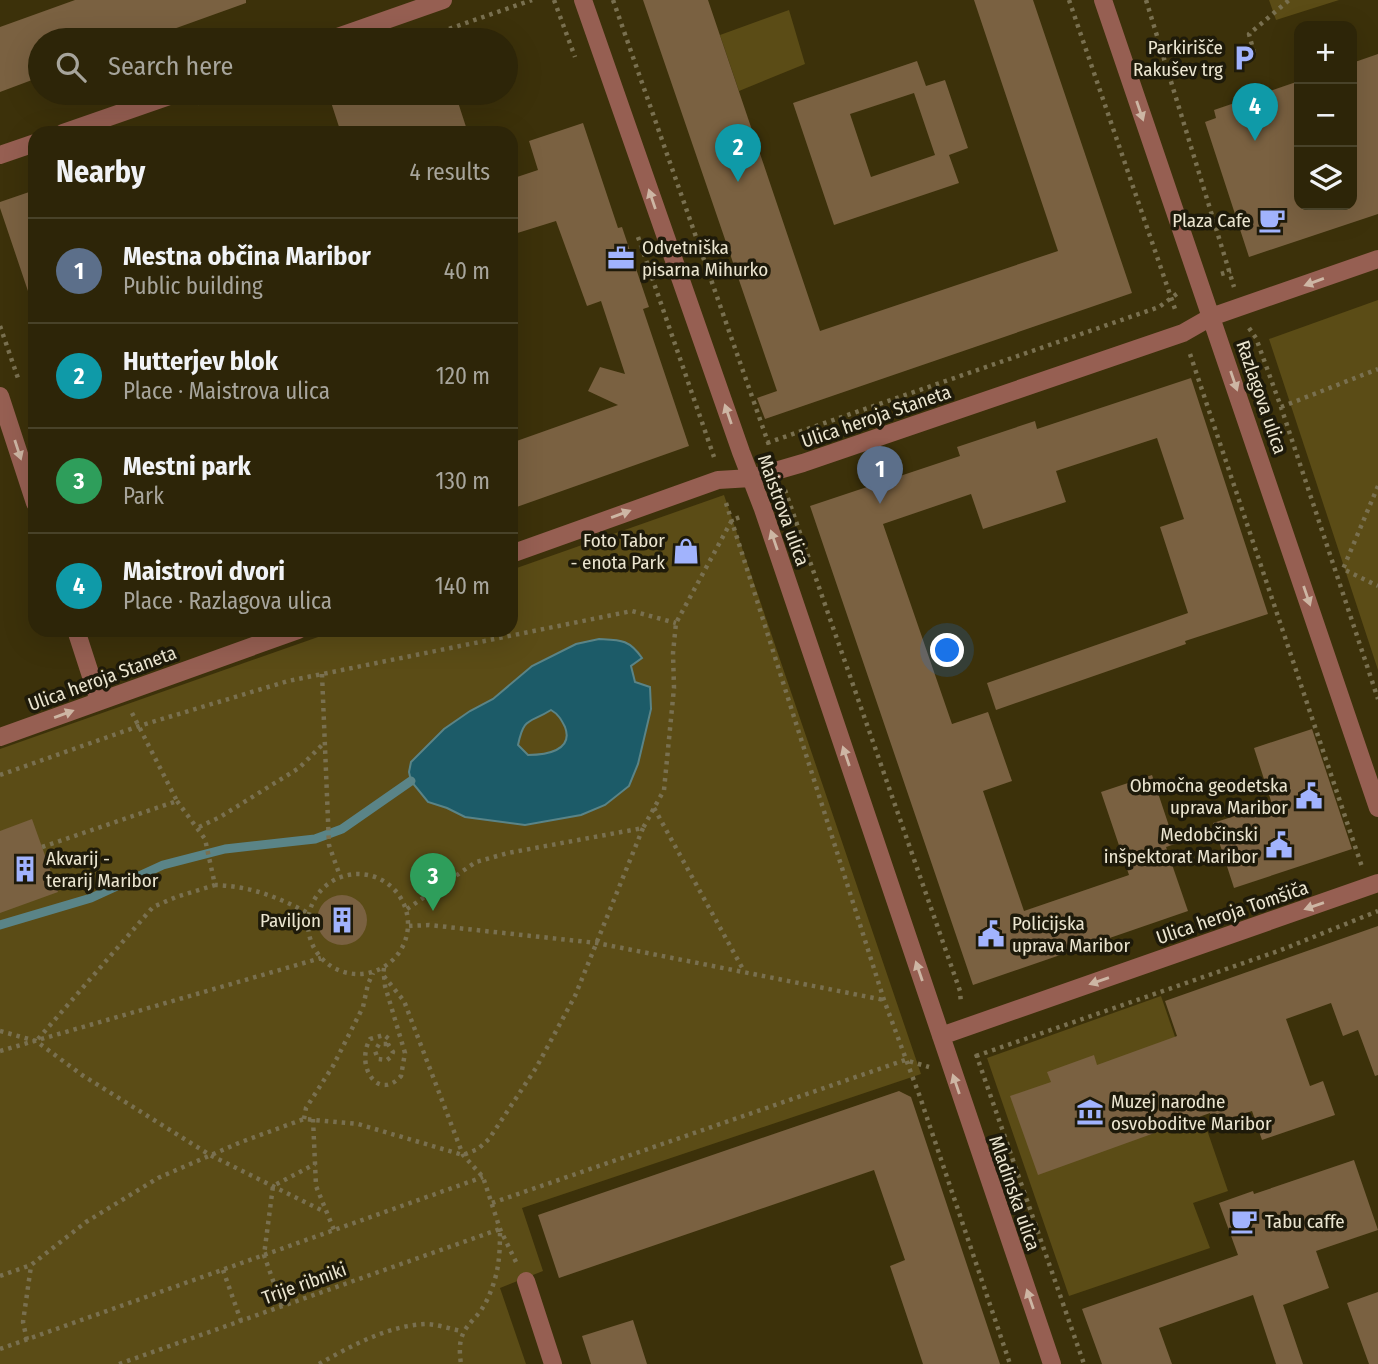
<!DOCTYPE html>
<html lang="en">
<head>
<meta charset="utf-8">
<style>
  :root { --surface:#2d2508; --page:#393116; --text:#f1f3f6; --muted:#a7a59c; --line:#484229; --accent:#a1b3fd }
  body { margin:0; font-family:"Fira Sans Condensed",sans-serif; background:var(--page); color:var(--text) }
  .controls { position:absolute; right:21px; top:21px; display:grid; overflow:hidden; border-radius:14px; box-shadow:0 7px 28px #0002 }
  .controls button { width:63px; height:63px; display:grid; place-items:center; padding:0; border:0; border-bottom:2px solid var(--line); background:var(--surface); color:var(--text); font:35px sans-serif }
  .you { position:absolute; left:948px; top:651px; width:24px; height:24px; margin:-18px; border:5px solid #fff; border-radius:50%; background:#1a73e8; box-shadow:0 0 0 10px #1a73e833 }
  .badge { display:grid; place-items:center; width:46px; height:46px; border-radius:50%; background:var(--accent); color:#fff; font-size:23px; font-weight:700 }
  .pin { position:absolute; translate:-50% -58px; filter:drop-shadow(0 2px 4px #0008) }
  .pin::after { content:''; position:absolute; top:37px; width:24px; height:21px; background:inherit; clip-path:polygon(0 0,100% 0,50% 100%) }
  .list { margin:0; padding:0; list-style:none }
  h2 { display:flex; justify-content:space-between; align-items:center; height:91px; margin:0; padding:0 28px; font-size:30px }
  h2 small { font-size:23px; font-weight:400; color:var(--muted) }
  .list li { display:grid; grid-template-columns:46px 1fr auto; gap:21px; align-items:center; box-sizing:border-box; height:105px; padding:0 28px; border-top:2px solid var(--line) }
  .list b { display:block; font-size:26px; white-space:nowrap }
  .list p { margin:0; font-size:23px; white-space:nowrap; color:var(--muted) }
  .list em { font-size:23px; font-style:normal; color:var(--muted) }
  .icon { flex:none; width:38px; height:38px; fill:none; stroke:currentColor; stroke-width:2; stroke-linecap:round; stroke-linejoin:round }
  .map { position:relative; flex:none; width:1378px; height:1364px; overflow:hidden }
  .search { position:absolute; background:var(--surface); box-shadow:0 7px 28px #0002; left:28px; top:28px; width:490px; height:77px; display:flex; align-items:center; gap:18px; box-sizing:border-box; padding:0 24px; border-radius:38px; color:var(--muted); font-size:26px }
  .panel { position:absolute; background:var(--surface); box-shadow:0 7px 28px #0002; left:28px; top:126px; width:490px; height:511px; border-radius:21px }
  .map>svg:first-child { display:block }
</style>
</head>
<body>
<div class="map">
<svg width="1378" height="1364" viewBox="0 0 1378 1364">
  <rect width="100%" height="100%" fill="#3c310a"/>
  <path fill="#5b4c16" d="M 1269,0 L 1339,0 L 1276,20 Z
    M 789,10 L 805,64 L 739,91 L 720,35 Z
    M 1378,300 L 1378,670 L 1269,339 Z
    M 724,495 L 921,1074 L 522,1208 L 543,1271 L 500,1288 L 526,1364 L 0,1364 L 0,749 L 338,630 L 511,630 L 511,570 Z
    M 1161,996 L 1228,1191 L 1193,1203 L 1210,1248 L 1069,1296 L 987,1058 Z"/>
  <path fill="#1c5b68" stroke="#5a8487" stroke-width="2" fill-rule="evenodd" d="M 599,639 C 620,640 629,639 642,658 L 631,666 L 635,682 L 650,687 L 651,709 L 638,764 L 629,786 L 605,805 L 581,815 L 525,825 L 465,817 L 447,808 L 428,802 L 411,781 L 409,772 L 411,762 L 444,729 L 470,711 L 493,699 L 532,666 L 576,644 ZM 551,710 C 558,714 561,719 565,727 C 574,751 545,755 528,755 L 518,745 C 524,716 529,724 551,710 Z"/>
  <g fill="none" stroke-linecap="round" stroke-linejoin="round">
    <path stroke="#5a8487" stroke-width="9" d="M 0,925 L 91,898 L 163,865 L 225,849 L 315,839 L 342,829 L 411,781"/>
  </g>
  <path fill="#7a6141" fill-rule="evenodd" d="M 75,0 L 246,0 L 246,3 L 143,40 L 40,40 L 40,77 L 0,92 L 0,27 Z
    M 643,0 L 708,0 L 820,331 L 1058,251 L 974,0 L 1033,0 L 1132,293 L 765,419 L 757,398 L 777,391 Z
    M 1378,54 L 1378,214 L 1249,257 L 1205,122 L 1216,118 L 1214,110 L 1299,81 L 1299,205 L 1352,205 L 1352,63 Z
    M 917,61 L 926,86 L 945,80 L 968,148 L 949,155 L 959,183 L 834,225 L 793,103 ZM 914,93 L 935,155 L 871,177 L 850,114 Z
    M 328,93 L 396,93 L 399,102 L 429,93 L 455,93 L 468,133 L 341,133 Z
    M 583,123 L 618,228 L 622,227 L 649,307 L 643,309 L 689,446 L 511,509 L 511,443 L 618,405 L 588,391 L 600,367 L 625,374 L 601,301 L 587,306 L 556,221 L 511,235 L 511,179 L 538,170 L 529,141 Z
    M 35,190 L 35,299 L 31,300 L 0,208 L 0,202 Z
    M 1191,378 L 1268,614 L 1185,641 L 1186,644 L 996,710 L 987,683 L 1188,613 L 1160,527 L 1184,519 L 1157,438 L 1056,471 L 1066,502 L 983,529 L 971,494 L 883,524 L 952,724 L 988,712 L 1012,781 L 983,791 L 1024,911 L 1129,875 L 1101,792 L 1152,775 L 1175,844 L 1166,847 L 1188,911 L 973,985 L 810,506 L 960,456 L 957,447 L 1035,421 L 1037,429 Z
    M 1312,729 L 1352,849 L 1234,888 L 1213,823 L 1272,804 L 1254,748 Z
    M 32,819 L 58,892 L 0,913 L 0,831 Z
    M317 920a25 25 0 1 1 50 0a25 25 0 1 1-50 0Z
    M 1378,926 L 1378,1075 L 1375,1076 L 1358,1030 L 1343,1036 L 1331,1003 L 1286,1019 L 1310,1086 L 1323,1081 L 1335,1115 L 1262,1140 L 1252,1111 L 1214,1124 L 1210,1113 L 1038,1175 L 1010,1096 L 1051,1082 L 1047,1072 L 1094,1055 L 1097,1065 L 1177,1036 L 1165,1001 Z
    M 899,1091 L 911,1097 L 1000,1364 L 923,1364 L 890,1266 L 905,1260 L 874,1170 L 559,1278 L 538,1215 Z
    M 1354,1160 L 1378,1230 L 1316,1251 L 1329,1288 L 1283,1305 L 1303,1364 L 1276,1364 L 1253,1295 L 1159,1328 L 1172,1364 L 1102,1364 L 1082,1309 L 1238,1255 L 1219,1203 L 1253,1191 L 1254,1194 Z
    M 1378,1292 L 1378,1364 L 1369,1364 L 1347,1303 Z
    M 633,1320 L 647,1364 L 591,1364 L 582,1336 Z"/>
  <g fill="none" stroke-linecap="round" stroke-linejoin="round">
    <path stroke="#797050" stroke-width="4.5" stroke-dasharray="3.5 5" stroke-linecap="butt" d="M 554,0 L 575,57
      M 613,0 L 770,448
      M 1069,0 L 1176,312
      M 1146,0 L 1234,287
      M 417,40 L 532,0
      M 1254,53 L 1249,34 L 1289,0
      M 198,103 L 227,93
      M 638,237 L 714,457
      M 1221,274 L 1231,271
      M 0,326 L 19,381
      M 1249,328 L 1256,338 L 1281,407 L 1378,699
      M 1190,354 L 1362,867
      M 1281,407 L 1378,369
      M 767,443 L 1159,307 L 1178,293
      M 1378,486 L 1343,569 L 1378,586
      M 785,490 L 960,991 L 961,1004
      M 726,503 L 884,1000 L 920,1097 L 1010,1364
      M 322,674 L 329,845 L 340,876
      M 0,775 L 139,726 L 288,681 L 632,611 L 676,623
      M 177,801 L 205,839 L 215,885 C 250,886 278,897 308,913
      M 654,808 L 744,971
      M 199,827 L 220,817 L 299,768 L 324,743
      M 42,847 L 177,801 L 132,713
      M308 924a50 50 0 1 1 100 0a50 50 0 1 1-100 0Z
      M 407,909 L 476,862 L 508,853 L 643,828 L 664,790 L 674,688 L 673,653 L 676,623 L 732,520 L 743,516
      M 409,926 L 429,925 L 597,943 L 884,1000
      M 384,968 L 383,975 L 404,1001 L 463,1155 L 483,1177 L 500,1229 L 516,1262
      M 384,976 L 385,986 L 405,1053 L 401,1076 C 378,1102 355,1066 370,1039 L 384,1035 L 389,1039 L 388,1044 L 393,1052 L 391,1057 L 387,1060 L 378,1059 L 375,1051 L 379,1044 L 388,1044
      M 0,1031 L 36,1041 L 82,1075 L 210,1155 L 325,1212
      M 38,1039 L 153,907 L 176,897 L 215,885
      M 0,1051 L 321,958
      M 976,1054 L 1084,1364
      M 976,1056 L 1281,950 L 1378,911
      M 304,1119 L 306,1108 L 333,1066 L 363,1007 L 368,984 L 373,973
      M 313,1119 L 316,1186 L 334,1230
      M 492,1203 L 905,1060 L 929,1067
      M 223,1270 L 241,1321
      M 0,1276 L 31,1265 L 86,1222 L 158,1178 L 241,1142 L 304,1119 L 358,1124 L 463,1155 L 478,1149 L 489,1139 L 536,1068 L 575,996 L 643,828
      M 282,1306 L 264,1255 L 273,1186 L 315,1164
      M 27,1340 L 23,1322 L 31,1266
      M 0,1349 L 483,1177
      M 119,1364 L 500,1229 C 500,1257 499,1274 487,1300 C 474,1327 455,1324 461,1364
      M 319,1364 C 351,1346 387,1326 425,1324 C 437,1324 450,1329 462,1331"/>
    <path stroke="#965f52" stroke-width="18" d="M 583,0 L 741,452 L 763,509 L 1052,1364
      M 1103,0 L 1378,808
      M 329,40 L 443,0
      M 63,133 L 178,93
      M 0,155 L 35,143
      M 0,396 L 35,503
      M 511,554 L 718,480 L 751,478 L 803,463 L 1183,333 L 1211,317 L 1378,259
      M 76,630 L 99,701
      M 0,737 L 298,630
      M 941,1036 L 1378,883
      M 526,1281 L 553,1364"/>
  </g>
  <defs><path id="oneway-solid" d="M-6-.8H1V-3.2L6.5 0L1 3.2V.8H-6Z" transform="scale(1.75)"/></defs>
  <g fill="#cdb6a4">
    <use href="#oneway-solid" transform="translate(1140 111) rotate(71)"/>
    <use href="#oneway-solid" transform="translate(652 199) rotate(-109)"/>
    <use href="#oneway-solid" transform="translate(1314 282) rotate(160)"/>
    <use href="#oneway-solid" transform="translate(1234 381) rotate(71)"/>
    <use href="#oneway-solid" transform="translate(728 414) rotate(-109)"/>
    <use href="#oneway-solid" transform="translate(18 450) rotate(72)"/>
    <use href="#oneway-solid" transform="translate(621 514) rotate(-20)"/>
    <use href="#oneway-solid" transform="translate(774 540) rotate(-109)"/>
    <use href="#oneway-solid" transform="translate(1307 596) rotate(71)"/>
    <use href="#oneway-solid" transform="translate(64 714) rotate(-20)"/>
    <use href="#oneway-solid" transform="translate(846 756) rotate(-109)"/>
    <use href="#oneway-solid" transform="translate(1314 906) rotate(161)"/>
    <use href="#oneway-solid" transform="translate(919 971) rotate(-109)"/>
    <use href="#oneway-solid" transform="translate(1099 981) rotate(161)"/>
    <use href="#oneway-solid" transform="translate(956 1084) rotate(-109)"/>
    <use href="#oneway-solid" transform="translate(1030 1299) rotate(-109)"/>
  </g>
  <defs>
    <g id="parking-bare" transform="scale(2.1)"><path d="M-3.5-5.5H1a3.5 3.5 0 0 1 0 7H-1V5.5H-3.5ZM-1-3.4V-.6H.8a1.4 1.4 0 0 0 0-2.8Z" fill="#a1b3fd" stroke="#1e1a0a" stroke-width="2.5" paint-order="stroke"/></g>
    <g id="cafe-bare" transform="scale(2.1)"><path d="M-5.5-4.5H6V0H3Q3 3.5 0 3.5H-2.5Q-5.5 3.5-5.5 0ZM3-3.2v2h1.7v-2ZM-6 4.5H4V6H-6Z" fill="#a1b3fd" stroke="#1e1a0a" stroke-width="2.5" paint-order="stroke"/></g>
    <g id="office-bare" transform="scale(2.1)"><path d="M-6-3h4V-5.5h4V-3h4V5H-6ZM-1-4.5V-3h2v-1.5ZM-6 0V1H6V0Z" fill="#a1b3fd" stroke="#1e1a0a" stroke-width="2.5" paint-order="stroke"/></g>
    <g id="shop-bare" transform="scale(2.1)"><path d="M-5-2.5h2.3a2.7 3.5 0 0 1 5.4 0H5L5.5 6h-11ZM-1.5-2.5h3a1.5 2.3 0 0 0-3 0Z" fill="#a1b3fd" stroke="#1e1a0a" stroke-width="2.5" paint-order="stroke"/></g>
    <g id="civic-bare" transform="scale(2.1)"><path d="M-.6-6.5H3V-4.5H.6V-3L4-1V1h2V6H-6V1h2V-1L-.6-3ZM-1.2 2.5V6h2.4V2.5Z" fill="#a1b3fd" stroke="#1e1a0a" stroke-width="2.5" paint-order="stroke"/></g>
    <g id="building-bare" transform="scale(2.1)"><path d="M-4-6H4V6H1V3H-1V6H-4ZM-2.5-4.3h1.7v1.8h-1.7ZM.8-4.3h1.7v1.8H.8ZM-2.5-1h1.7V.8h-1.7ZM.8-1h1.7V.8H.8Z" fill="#a1b3fd" stroke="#1e1a0a" stroke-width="2.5" paint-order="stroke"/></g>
    <g id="museum-bare" transform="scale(2.1)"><path d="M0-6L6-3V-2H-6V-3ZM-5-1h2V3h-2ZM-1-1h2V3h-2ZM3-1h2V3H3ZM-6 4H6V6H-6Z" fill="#a1b3fd" stroke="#1e1a0a" stroke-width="2.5" paint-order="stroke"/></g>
  </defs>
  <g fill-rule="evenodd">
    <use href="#parking-bare" x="1244" y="58"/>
    <use href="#cafe-bare" x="1272" y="220"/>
    <use href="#office-bare" x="621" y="258"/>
    <use href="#shop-bare" x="686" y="551"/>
    <use href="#civic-bare" x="1309" y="796"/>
    <use href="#civic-bare" x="1279" y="845"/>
    <use href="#building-bare" x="25" y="869"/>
    <use href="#building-bare" x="342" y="920"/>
    <use href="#civic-bare" x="991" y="934"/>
    <use href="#museum-bare" x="1090" y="1112"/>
    <use href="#cafe-bare" x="1244" y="1221"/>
  </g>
  <g text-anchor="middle" stroke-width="7" stroke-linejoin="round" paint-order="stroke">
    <g font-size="19" fill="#ebe5d0" stroke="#1e1a0a" text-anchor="end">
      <text x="1223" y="54">Parkirišče<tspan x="1223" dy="22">Rakušev trg</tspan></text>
      <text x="1251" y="227">Plaza Cafe</text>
      <text x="642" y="254" text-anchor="start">Odvetniška<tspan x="642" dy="22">pisarna Mihurko</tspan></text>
      <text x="665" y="547">Foto Tabor<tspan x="665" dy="22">- enota Park</tspan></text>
      <text x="1288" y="792">Območna geodetska<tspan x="1288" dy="22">uprava Maribor</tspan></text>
      <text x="1258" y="841">Medobčinski<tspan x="1258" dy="22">inšpektorat Maribor</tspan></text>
      <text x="46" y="865" text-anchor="start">Akvarij -<tspan x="46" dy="22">terarij Maribor</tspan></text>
      <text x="321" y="927">Paviljon</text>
      <text x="1012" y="930" text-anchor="start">Policijska<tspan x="1012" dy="22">uprava Maribor</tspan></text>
      <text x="1111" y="1108" text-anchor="start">Muzej narodne<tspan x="1111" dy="22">osvoboditve Maribor</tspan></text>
      <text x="1265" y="1228" text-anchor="start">Tabu caffe</text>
    </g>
    <g font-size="19" fill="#ebe5d0" stroke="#1e1a0a">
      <text transform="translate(1262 397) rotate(71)" y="7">Razlagova ulica</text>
      <text transform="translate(876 416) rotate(-19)" y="7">Ulica heroja Staneta</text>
      <text transform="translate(784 510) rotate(70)" y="7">Maistrova ulica</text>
      <text transform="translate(102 678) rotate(-20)" y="7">Ulica heroja Staneta</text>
      <text transform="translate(1232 912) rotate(-19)" y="7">Ulica heroja Tomšiča</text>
      <text transform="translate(1015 1193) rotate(71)" y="7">Mladinska ulica</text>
      <text transform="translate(304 1283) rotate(-20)" y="7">Trije ribniki</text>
    </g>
  </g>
</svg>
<div class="controls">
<button>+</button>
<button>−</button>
<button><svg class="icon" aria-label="layers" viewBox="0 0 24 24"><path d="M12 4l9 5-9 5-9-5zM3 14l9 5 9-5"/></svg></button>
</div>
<div class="you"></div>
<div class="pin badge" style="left:880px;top:504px;background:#5c6f8a">1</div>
<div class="pin badge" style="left:738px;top:182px;background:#0f9aa8">2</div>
<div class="pin badge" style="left:433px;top:911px;background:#2e9e5b">3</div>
<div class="pin badge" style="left:1255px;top:141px;background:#0f9aa8">4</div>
<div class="search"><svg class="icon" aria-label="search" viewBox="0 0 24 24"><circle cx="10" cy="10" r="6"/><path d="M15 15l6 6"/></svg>Search here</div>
<section class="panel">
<h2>Nearby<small>4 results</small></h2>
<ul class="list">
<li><span class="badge" style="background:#5c6f8a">1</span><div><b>Mestna občina Maribor</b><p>Public building</p></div><em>40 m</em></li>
<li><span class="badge" style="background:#0f9aa8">2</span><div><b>Hutterjev blok</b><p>Place · Maistrova ulica</p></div><em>120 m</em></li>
<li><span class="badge" style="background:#2e9e5b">3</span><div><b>Mestni park</b><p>Park</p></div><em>130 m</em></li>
<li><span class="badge" style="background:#0f9aa8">4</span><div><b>Maistrovi dvori</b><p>Place · Razlagova ulica</p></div><em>140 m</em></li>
</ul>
</section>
</div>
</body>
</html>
